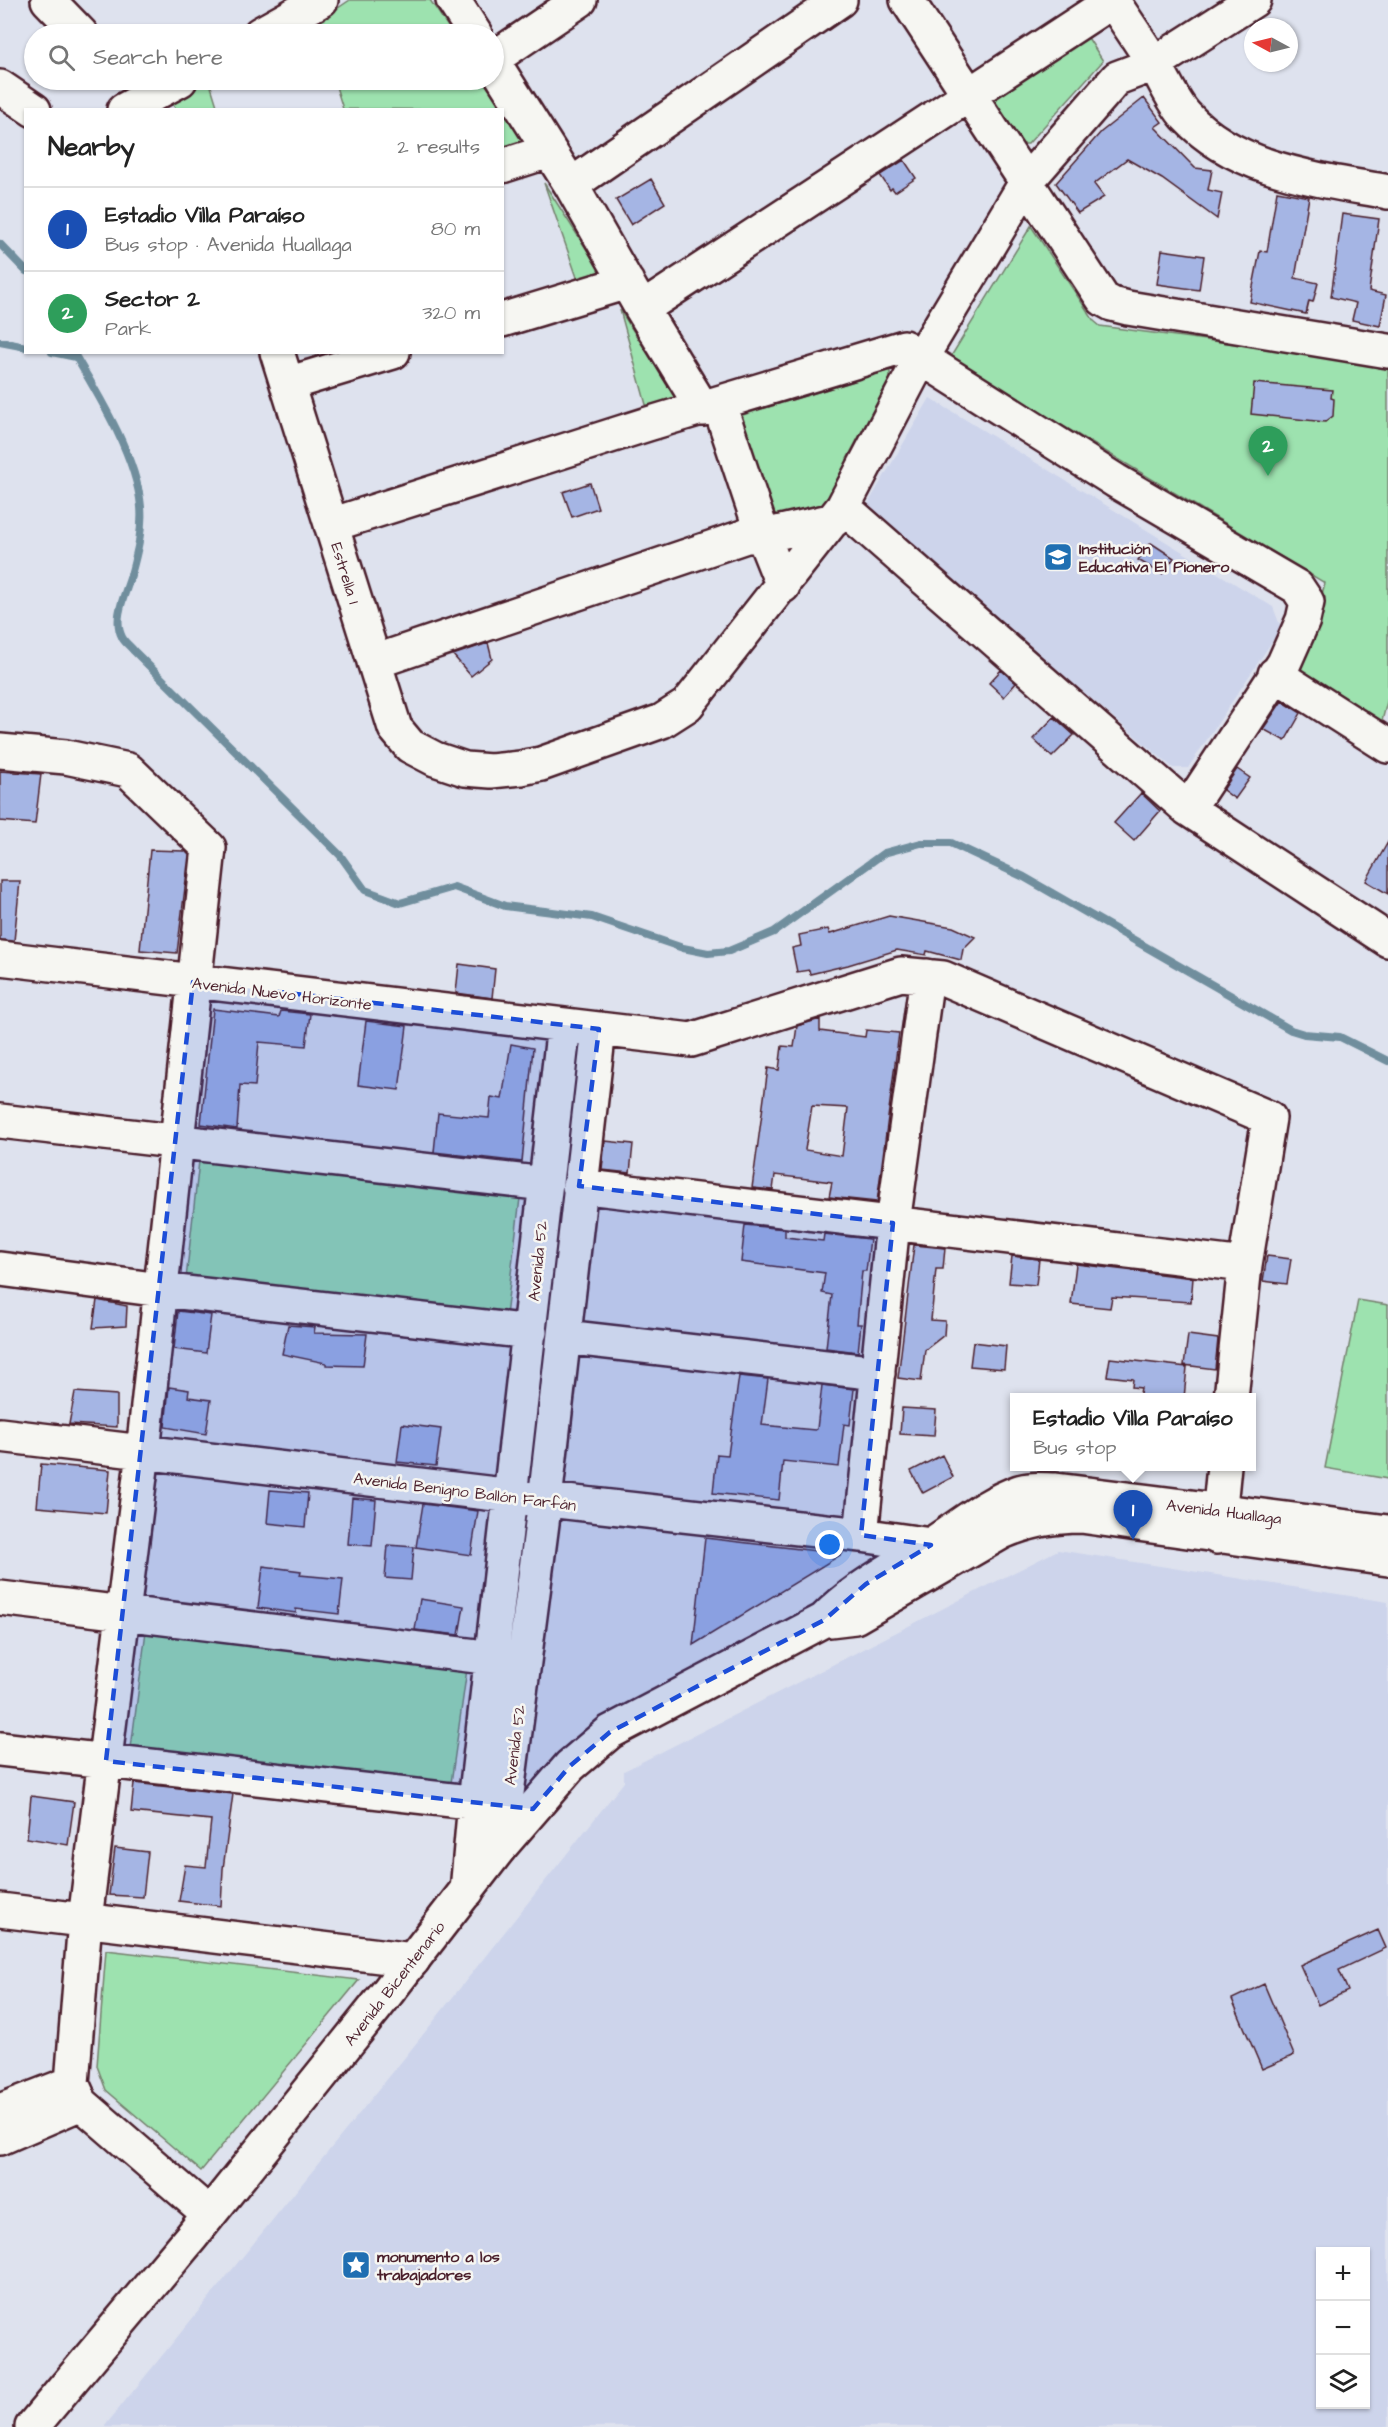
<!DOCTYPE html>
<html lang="en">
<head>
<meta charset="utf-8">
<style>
  :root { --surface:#fff; --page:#f2f2f2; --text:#222; --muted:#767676; --line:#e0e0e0; --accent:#1f6fb2 }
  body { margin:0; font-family:"Architects Daughter",sans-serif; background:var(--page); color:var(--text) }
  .controls { position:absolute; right:18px; bottom:18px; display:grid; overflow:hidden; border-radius:0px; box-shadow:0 2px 4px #0004 }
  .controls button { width:54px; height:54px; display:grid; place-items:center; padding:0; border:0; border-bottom:2px solid var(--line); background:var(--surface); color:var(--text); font:30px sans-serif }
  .compass { position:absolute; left:1244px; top:18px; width:54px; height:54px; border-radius:50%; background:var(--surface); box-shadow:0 2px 4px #0004; rotate:277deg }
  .you { position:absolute; left:830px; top:1545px; width:21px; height:21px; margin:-15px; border:4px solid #fff; border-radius:50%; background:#1a73e8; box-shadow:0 0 0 9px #1a73e833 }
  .badge { display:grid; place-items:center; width:39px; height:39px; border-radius:50%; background:var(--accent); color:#fff; font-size:20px; font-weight:700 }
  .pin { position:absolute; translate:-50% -50px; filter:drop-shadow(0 2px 3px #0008) }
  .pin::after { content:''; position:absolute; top:32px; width:21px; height:18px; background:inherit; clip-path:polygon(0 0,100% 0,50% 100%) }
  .popup { position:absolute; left:1010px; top:1393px; width:246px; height:78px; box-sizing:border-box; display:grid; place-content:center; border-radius:0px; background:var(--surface); filter:drop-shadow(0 2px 4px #0005); font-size:20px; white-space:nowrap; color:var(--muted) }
  .popup b { font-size:22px; color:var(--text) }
  .popup::after { content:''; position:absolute; left:50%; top:100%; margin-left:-12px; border:12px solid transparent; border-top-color:var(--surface) }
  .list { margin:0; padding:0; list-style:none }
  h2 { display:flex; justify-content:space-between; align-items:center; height:78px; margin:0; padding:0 24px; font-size:26px }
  h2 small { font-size:20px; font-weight:400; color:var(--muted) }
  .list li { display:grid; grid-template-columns:39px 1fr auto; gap:18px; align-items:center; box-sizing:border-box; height:84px; padding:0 24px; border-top:2px solid var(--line) }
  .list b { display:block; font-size:22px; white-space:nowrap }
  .list p { margin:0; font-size:20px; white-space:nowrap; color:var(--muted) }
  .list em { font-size:20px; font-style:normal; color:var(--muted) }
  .icon { flex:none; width:33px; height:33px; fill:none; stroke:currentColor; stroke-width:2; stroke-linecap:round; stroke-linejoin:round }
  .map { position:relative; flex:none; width:1388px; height:2427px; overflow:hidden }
  .search { position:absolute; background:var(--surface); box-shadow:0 2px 4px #0004; left:24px; top:24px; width:480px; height:66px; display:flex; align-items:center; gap:15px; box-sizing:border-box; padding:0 21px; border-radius:33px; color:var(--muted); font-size:22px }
  .panel { position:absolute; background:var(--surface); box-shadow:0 2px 4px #0004; left:24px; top:108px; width:480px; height:246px; border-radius:0px }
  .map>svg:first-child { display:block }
</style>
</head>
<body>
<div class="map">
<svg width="1388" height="2427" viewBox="0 0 1388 2427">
  <rect width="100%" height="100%" fill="#dee2ee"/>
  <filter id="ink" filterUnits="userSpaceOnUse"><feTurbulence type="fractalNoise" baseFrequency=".0167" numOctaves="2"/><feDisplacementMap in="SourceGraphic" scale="12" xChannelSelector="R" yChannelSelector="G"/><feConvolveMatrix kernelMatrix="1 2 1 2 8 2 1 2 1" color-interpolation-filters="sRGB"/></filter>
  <g filter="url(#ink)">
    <path fill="#cdd4eb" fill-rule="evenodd" d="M 930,398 L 1273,607 L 1281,628 L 1188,768 L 1173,768 L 866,507 Z
      M 1058,1550 L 1388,1602 L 1388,2427 L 104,2427 L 402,2061 L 624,1782 L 624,1771 ZM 1320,2252 L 1366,2252 L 1366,2404 L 1320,2404 Z"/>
    <path fill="#9de2af" stroke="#74806d" stroke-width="1.5" d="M 350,0 L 430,0 L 453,34 L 319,34 L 316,23 Z
      M 1085,33 L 1103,61 L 1028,144 L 1020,144 L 989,99 Z
      M 209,80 L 218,109 L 176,109 L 169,100 Z
      M 334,80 L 483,80 L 527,146 L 503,155 L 502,110 L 343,109 Z
      M 544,183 L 603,275 L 579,283 Z
      M 1031,226 L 1094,321 L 1100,326 L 1326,356 L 1337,360 L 1388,369 L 1388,698 L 1382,721 L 1377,723 L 1299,675 L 1325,583 L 950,358 Z
      M 620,310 L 678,401 L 648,412 Z
      M 890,370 L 890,378 L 847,459 L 845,472 L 823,507 L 773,520 L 736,417 Z
      M 199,1161 L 520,1198 L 506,1316 L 186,1279 Z
      M 1358,1300 L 1388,1305 L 1388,1479 L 1325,1468 Z
      M 146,1631 L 467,1669 L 451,1783 L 131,1748 Z
      M 106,1950 L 359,1980 L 201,2171 L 106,2090 L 97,2066 Z"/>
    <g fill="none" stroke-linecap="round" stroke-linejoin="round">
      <path stroke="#708e9d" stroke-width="8" d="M 0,244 L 26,271
        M 0,342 L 26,347
        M 52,352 L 76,357 C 101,399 137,459 141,507 C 143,530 137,553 131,575 C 126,593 112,618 122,637 C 124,642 130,646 134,651 L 340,855 L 365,890 L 400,903 L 454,887 L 505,906 L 592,917 L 683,948 L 708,953 L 729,951 L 774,932 L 884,853 L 921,843 L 951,843 L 1024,877 L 1291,1030 L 1304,1034 L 1340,1037 L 1388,1061"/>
    </g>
    <path fill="#a5b5e4" stroke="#4a1f2b" stroke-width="1.5" fill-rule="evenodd" d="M 1144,98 L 1162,122 L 1155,127 L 1195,168 L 1212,170 L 1208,190 L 1222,193 L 1217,219 L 1162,179 L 1127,159 L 1094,184 L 1104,197 L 1078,213 L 1056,183 L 1101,132 Z
      M 904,160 L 916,178 L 895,192 L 892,188 L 890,190 L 880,175 Z
      M 651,179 L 665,203 L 631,225 L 616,200 Z
      M 1277,191 L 1309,197 L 1295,278 L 1318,283 L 1313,302 L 1309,301 L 1306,314 L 1250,302 L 1260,251 L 1267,252 Z
      M 1342,214 L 1379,219 L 1369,291 L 1386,295 L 1380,326 L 1352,320 L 1356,303 L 1331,297 Z
      M 1162,250 L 1204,256 L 1199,290 L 1157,284 Z
      M 1254,383 L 1332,390 L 1331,398 L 1334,399 L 1333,416 L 1325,422 L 1251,414 Z
      M 590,483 L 598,508 L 572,517 L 563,492 Z
      M 1151,543 L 1174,558 L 1162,574 L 1138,560 Z
      M 488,643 L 492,659 L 471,676 L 453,655 Z
      M 1001,670 L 1016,683 L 1004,697 L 989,683 Z
      M 1282,701 L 1301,713 L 1285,741 L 1263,729 Z
      M 1054,717 L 1074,735 L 1052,757 L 1033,739 Z
      M 1237,769 L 1250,778 L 1235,799 L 1223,790 Z
      M 0,771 L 41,774 L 35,824 L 0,821 Z
      M 1141,793 L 1160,811 L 1134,841 L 1114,823 Z
      M 1388,842 L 1388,894 L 1366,881 Z
      M 150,850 L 185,851 L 189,855 L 177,953 L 140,950 Z
      M 0,881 L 20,881 L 14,941 L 0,940 Z
      M 889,916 L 953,927 L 975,937 L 963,949 L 961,960 L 927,951 L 926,955 L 897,950 L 848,965 L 810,974 L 809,970 L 797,972 L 792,948 L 801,946 L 799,935 L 828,929 L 830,934 Z
      M 459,964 L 495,969 L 492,998 L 456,993 Z
      M 213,1009 L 279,1017 L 281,1011 L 310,1014 L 306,1046 L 259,1042 L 255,1086 L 240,1085 L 237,1129 L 201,1124 Z
      M 820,1019 L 820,1031 L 865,1037 L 866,1030 L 899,1033 L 877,1202 L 829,1197 L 832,1182 L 775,1175 L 773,1190 L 752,1188 L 768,1068 L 779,1070 L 782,1046 L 794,1047 L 797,1026 ZM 812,1106 L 848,1108 L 842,1156 L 805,1150 Z
      M 366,1021 L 407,1026 L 399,1090 L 358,1085 Z
      M 511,1044 L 533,1048 L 522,1162 L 434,1152 L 438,1113 L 489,1118 L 491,1097 L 502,1099 Z
      M 605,1141 L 633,1144 L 630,1173 L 602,1170 Z
      M 745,1225 L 785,1229 L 785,1237 L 823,1241 L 824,1234 L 870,1239 L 866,1271 L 862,1271 L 857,1324 L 861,1324 L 858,1352 L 826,1348 L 832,1295 L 822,1293 L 825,1273 L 741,1262 Z
      M 914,1245 L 945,1248 L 943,1269 L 936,1269 L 931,1320 L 945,1321 L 944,1335 L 925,1350 L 921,1381 L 898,1378 Z
      M 1012,1256 L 1039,1259 L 1036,1285 L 1009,1283 Z
      M 1267,1256 L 1291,1259 L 1287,1284 L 1263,1281 Z
      M 1076,1264 L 1193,1278 L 1191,1302 L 1112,1297 L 1110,1308 L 1071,1304 Z
      M 97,1300 L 127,1306 L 126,1326 L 93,1328 Z
      M 178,1311 L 211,1315 L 206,1353 L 174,1349 Z
      M 288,1325 L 315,1327 L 314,1333 L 367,1334 L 363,1366 L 326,1365 L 326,1363 L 282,1354 Z
      M 1188,1335 L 1218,1339 L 1215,1369 L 1184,1365 Z
      M 973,1342 L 1006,1346 L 1004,1369 L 970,1366 Z
      M 1110,1358 L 1187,1367 L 1184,1398 L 1139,1398 L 1141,1388 L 1132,1387 L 1133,1379 L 1107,1376 Z
      M 739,1376 L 768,1379 L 762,1425 L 815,1430 L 817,1429 L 822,1385 L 854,1389 L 850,1425 L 844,1424 L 839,1467 L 783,1461 L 779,1500 L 713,1493 L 717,1454 L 728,1455 Z
      M 169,1387 L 189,1390 L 188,1397 L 211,1400 L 206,1434 L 165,1427 Z
      M 75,1392 L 117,1395 L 117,1427 L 69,1424 Z
      M 902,1408 L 936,1410 L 934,1436 L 900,1434 Z
      M 402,1424 L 441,1429 L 436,1466 L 397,1462 Z
      M 942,1455 L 953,1477 L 923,1493 L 911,1471 Z
      M 41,1464 L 110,1470 L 106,1513 L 37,1507 Z
      M 270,1490 L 308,1493 L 305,1527 L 267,1523 Z
      M 352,1498 L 376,1500 L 372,1546 L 348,1544 Z
      M 423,1504 L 478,1511 L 471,1555 L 416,1547 Z
      M 705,1538 L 842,1554 L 693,1645 Z
      M 388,1545 L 414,1547 L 411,1580 L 385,1578 Z
      M 263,1566 L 301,1571 L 300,1575 L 343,1579 L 339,1614 L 296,1609 L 296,1613 L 258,1608 Z
      M 420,1599 L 464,1606 L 459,1635 L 415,1630 Z
      M 134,1783 L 233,1794 L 223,1869 L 221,1906 L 179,1901 L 185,1865 L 206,1867 L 211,1820 L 131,1812 Z
      M 31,1796 L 74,1802 L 68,1845 L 27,1838 Z
      M 115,1848 L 148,1852 L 143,1897 L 109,1895 Z
      M 1378,1930 L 1386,1948 L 1339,1970 L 1348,1991 L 1318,2005 L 1300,1965 Z
      M 1264,1984 L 1294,2055 L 1262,2069 L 1232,1999 Z"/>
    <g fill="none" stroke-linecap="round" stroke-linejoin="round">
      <g stroke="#4a1f2b" stroke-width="38">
        <path id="minor" d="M 48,0 L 81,34
          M 453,0 L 475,34
          M 907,0 L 1103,299 L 1112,304 L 1128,308 L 1388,351
          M 1112,0 C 1126,21 1141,43 1155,65 C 1165,81 1173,102 1186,116 C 1237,171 1318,179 1388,192
          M 260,34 L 321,0
          M 494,58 L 580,0
          M 494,63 L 571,185 L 642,309 L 703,409
          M 0,87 L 34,110
          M 124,110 L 180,80
          M 502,166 L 549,151
          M 571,185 L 840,0
          M 642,309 L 1112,1
          M 502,320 L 627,282
          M 277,352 L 395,728 L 410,746 L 435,759 L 465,769 L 491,771 L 521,768 L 541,764 L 662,721 L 687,705 L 843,507 L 921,358 L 1027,181 L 1117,78 L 1154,64 L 1254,0
          M 287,384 L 393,352
          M 719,404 L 763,536 L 783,586
          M 843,507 L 1188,809 L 1388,940
          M 331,525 L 648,424 L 904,347 L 1116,481 L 1297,587 L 1307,602 L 1303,620 L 1284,663 L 1188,809
          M 374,662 L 746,536 L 763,536 L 834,520
          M 1275,674 L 1388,746
          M 0,751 L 66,757 L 128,770 L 209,848 L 143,1452 L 85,1920 L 72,2083 L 81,2103 L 209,2214
          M 0,958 L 691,1040 L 901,974 L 943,978 L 1269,1118 L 1245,1265 L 1231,1398
          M 0,1121 L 545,1184
          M 579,1186 L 1245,1265
          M 0,1269 L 161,1290 L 530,1332
          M 564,1337 L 878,1373
          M 0,1435 L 512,1496 L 861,1535 L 931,1545 L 948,1551
          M 861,1535 L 893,1223 L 927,976
          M 1217,1537 L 1224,1466
          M 0,1598 L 493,1658
          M 0,1749 L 496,1805
          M 500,1847 L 545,1500 L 599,1029
          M 467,1891 L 475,1802 L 564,1025
          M 0,1910 L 413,1960
          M 0,2111 L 72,2083
          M 0,2138 L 81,2103"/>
      </g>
      <g stroke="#4a1f2b" stroke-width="38">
        <path id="major" d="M 830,1620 L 855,1617 L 1002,1532 C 1028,1521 1052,1516 1081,1516 L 1388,1559
          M 32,2427 L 192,2236 L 376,2007 L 500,1847 L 570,1766 L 610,1732 L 824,1620 C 855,1588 891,1570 929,1546 C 959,1527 985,1504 1019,1492 C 1030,1488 1044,1490 1056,1490 L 1388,1532"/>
      </g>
      <use href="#minor" stroke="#f6f6f2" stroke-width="33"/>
      <use href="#major" stroke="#f6f6f2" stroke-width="33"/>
    </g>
  </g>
  <path fill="#1d4ed8" fill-opacity="0.2" stroke="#1d4ed8" stroke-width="4.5" stroke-dasharray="12 8" stroke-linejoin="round" d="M 193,982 L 599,1029 L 579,1186 L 893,1223 L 861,1535 L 931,1545 L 866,1584 L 824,1620 L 610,1732 L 570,1766 L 533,1809 L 106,1761 Z"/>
  <defs>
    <g id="school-square" transform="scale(1.5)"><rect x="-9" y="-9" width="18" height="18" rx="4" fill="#1f6fb2" stroke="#f6f6f2"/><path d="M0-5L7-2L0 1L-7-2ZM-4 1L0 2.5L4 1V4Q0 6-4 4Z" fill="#fff"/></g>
    <g id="sight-square" transform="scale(1.5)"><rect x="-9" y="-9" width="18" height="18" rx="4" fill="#1f6fb2" stroke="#f6f6f2"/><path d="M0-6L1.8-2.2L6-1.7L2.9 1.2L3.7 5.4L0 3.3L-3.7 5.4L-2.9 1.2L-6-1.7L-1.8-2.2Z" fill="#fff"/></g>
  </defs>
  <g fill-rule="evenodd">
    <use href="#school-square" x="1058" y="557"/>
    <use href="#sight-square" x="356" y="2265"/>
  </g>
  <g text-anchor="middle" stroke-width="5" stroke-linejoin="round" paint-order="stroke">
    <g font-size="16" font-weight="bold" fill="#4a1f2b" stroke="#f6f6f2" text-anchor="start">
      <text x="1079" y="554">Institución<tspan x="1079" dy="18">Educativa El Pionero</tspan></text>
      <text x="377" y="2262">monumento a los<tspan x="377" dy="18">trabajadores</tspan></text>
    </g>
    <g font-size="16" fill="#4a1f2b" stroke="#f6f6f2">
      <text transform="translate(346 573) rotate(73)" y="6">Estrella 1</text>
      <text transform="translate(282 993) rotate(7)" y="6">Avenida Nuevo Horizonte</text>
      <text transform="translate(537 1261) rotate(-84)" y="6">Avenida 52</text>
      <text transform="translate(465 1491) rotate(7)" y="6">Avenida Benigno Ballón Farfán</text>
      <text transform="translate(1224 1511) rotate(7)" y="6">Avenida Huallaga</text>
      <text transform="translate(514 1745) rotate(-83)" y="6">Avenida 52</text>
      <text transform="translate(394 1983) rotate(-52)" y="6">Avenida Bicentenario</text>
    </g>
  </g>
</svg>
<div class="controls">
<button>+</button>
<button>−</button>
<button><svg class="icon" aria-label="layers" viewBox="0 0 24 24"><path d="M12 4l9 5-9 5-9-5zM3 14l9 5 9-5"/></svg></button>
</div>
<svg class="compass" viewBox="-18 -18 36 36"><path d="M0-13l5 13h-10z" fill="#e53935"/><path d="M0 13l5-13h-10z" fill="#767676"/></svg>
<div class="you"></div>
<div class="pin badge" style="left:1133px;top:1540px;background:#1a4fb4">1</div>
<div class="popup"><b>Estadio Villa Paraíso</b>Bus stop</div>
<div class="pin badge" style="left:1268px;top:476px;background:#2e9e5b">2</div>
<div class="search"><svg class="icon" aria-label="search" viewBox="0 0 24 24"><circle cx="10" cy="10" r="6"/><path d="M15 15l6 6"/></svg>Search here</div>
<section class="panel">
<h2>Nearby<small>2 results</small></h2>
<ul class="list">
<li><span class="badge" style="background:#1a4fb4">1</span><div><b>Estadio Villa Paraíso</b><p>Bus stop · Avenida Huallaga</p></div><em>80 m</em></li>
<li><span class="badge" style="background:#2e9e5b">2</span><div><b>Sector 2</b><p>Park</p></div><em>320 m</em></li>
</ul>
</section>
</div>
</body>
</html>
